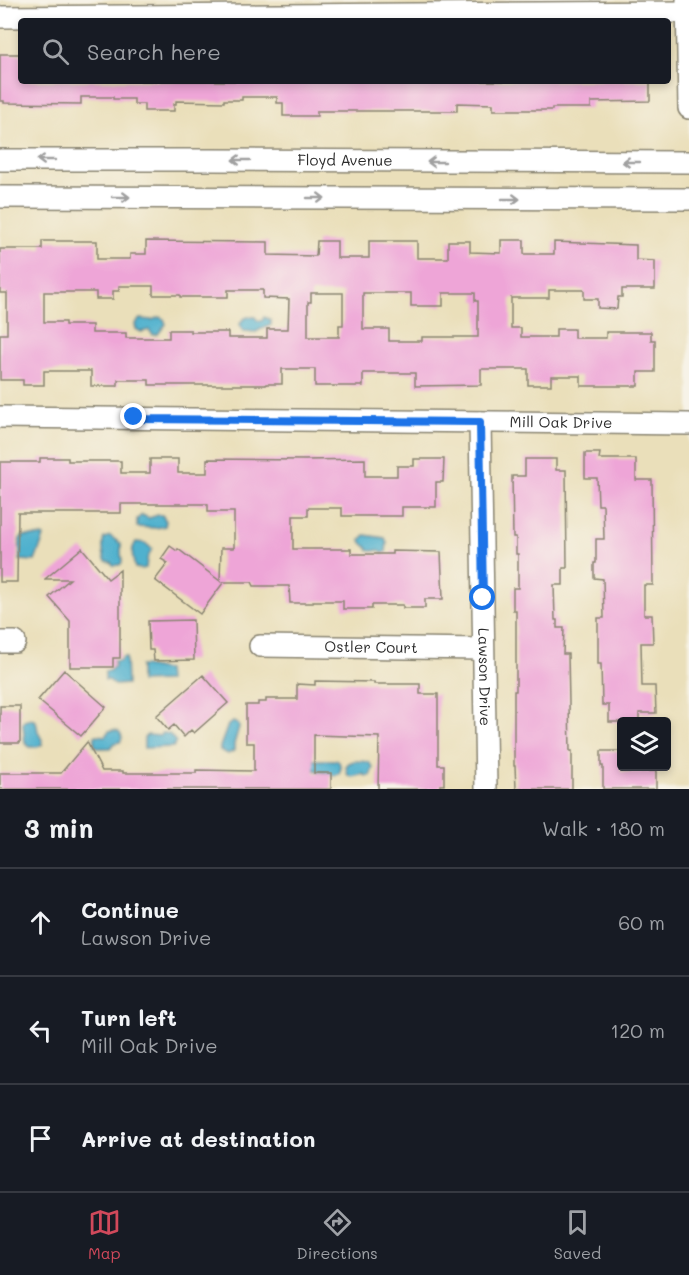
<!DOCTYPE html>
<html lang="en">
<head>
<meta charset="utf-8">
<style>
  :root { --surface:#171b24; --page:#20242c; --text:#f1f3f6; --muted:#9ea1a6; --line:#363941; --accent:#d1495b }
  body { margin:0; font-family:Mali,sans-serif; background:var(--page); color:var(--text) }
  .controls { position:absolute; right:18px; bottom:18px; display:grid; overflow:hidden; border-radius:6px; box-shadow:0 3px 9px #0003 }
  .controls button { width:54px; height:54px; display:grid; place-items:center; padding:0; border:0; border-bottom:2px solid var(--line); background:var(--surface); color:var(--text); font:30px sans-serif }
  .stop { position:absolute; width:18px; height:18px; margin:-14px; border:4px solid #1a73e8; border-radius:50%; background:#fff }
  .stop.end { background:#1a73e8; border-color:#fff; box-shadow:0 2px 6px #0008 }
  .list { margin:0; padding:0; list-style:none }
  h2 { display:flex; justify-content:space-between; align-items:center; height:78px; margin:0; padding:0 24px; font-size:26px }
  h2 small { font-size:20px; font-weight:400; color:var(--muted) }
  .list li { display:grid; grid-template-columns:39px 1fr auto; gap:18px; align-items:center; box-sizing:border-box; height:108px; padding:0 24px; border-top:2px solid var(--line) }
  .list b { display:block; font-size:22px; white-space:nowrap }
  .list p { margin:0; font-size:20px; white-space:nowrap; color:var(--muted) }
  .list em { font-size:20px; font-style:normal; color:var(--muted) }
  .icon { flex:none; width:33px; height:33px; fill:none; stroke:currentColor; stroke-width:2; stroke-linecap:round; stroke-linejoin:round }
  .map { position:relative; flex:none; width:689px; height:789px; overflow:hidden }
  .search { position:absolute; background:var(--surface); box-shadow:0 3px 9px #0003; left:18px; right:18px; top:18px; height:66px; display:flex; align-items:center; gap:15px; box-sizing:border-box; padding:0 21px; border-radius:6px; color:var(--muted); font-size:22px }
  .sheet { height:402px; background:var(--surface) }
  nav { display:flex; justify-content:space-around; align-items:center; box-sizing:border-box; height:84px; border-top:2px solid var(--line); background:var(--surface); font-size:16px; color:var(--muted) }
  nav a { display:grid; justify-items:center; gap:3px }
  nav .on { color:var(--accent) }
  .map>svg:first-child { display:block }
</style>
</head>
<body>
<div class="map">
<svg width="689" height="789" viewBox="0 0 689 789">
  <rect width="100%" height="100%" fill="#f7f3e8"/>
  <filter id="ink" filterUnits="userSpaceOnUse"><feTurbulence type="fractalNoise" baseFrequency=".0167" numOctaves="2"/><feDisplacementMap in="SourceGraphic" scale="12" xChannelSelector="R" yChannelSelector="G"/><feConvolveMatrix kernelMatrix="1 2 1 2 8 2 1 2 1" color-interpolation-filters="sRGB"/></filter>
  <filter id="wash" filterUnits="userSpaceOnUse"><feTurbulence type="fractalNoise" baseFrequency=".008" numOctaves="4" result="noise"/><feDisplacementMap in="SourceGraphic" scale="24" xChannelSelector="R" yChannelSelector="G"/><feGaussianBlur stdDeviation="1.35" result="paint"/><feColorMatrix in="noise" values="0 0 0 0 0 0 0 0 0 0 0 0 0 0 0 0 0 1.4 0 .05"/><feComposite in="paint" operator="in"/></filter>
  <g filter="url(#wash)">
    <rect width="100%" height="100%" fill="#eadfba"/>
    <path fill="#4fb1ce" stroke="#3d6e7c" stroke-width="1.5" d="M 159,317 L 164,319 L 166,324 L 158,334 L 153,335 L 149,330 L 141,332 L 136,329 L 135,324 L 140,319 L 152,320 Z
      M 248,317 L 255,317 C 257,320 258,322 262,321 L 264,317 L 271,320 L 271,325 L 261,329 L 256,332 L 243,331 L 240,324 L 243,319 Z
      M 142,515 L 149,518 L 158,515 L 162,515 L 166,521 L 165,526 L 156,528 L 137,527 L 137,519 Z
      M 365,535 L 385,538 L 387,543 L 386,552 L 383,553 L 379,550 L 373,551 L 369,550 C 367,545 361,545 361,539 Z
      M 23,536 L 42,536 L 44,537 L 35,561 L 20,560 L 20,539 Z
      M 110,536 L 121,544 C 121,547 121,549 121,552 C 121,559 126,567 113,565 L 111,562 L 106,561 C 103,557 102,543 104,538 Z
      M 136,542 L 145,543 L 152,549 L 147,559 L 146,568 L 142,569 L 135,568 C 133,559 130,550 136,542 Z
      M 123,657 L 126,657 L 127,684 L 115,685 L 109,680 L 105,680 L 105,671 L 109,671 L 115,666 L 114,661 L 120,661 Z
      M 140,666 C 150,665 156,670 167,670 L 168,681 L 140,682 Z
      M 31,719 L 36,721 L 38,732 L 42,740 L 42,745 L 37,747 L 30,747 L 25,743 L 23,724 L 24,721 Z
      M 233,722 L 238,724 L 239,727 L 234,744 L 234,751 L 228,754 L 220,750 L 220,747 L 228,725 Z
      M 113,730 C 119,730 121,732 122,738 L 120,742 L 114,743 L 110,748 L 99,748 L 94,745 L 95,736 L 97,735 L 105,736 L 109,731 Z
      M 162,733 L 169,734 L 176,742 L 173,747 L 144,748 L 144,738 L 147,735 L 161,736 Z
      M 315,760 L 336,760 L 339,762 L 341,768 L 339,774 L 334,776 C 328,771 320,773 313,769 L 312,761 Z
      M 354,761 C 362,762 370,759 373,768 L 370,776 L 366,776 L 364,774 L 353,777 L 349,776 L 347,773 L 346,766 L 349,763 Z"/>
    <g id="blocks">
      <path fill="#eea5d7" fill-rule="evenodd" d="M 0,54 L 21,54 L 21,81 L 650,81 L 650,101 L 591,102 L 591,108 L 552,108 L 552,110 L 493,110 L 493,104 L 457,103 L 457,111 L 317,111 L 317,116 L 283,116 L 283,103 L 277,103 L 277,97 L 242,97 L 242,100 L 224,100 L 224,102 L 176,101 L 176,104 L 174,104 L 174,111 L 144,111 L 144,104 L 134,104 L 134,99 L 113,99 L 113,97 L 81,97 L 81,104 L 4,103 L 4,101 L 0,101 Z
        M 501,240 L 524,240 L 524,254 L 554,254 L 554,242 L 636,245 L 636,260 L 655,261 L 655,289 L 622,289 L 622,297 L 618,297 L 617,309 L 598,308 L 598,299 L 584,299 L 584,290 L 549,290 L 549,298 L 511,298 L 511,328 L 521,328 L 521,337 L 556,337 L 556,329 L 574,329 L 574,338 L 606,338 L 606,332 L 651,332 L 651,340 L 655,340 L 655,372 L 638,372 L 638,386 L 581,386 L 581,376 L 551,376 L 551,385 L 528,385 L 528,369 L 481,369 L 481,385 L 415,386 L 415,373 L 363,373 L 363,386 L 315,386 L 315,369 L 282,369 L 282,384 L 266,384 L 266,385 L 149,385 L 149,380 L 118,380 L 118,386 L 91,386 L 91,371 L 44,371 L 44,385 L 23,385 L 23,380 L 0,380 L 0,334 L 7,334 L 7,293 L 0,293 L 0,249 L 42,249 L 42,241 L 97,241 L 97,259 L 130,259 L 130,254 L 146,254 L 146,241 L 268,242 L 268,255 L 316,256 L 317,241 L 337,241 L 337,258 L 369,258 L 369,241 L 417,241 L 417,258 L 448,258 L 448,241 L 470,241 L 470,252 L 501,253 ZM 119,286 L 153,286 L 153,295 L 180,295 L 180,297 L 228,297 L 228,290 L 263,290 L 263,298 L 289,299 L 288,329 L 267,329 L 267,338 L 228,338 L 228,332 L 191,332 L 191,330 L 169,330 L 169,338 L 126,338 L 126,333 L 92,333 L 92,325 L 65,325 L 65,322 L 44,322 L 44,292 L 96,292 L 96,299 L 113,299 L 113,291 L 119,291 ZM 311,293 L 343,293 L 343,325 L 339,325 L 339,337 L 308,337 L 308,302 L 311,302 ZM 363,293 L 411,293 L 411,306 L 443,306 L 443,293 L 475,293 L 475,301 L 478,301 L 478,337 L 422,337 L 422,341 L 389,341 L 389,329 L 363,329 Z
        M 585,453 L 600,453 L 599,459 L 636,459 L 636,480 L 652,480 L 653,585 L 644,585 L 644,615 L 652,615 L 653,643 L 641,643 L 642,686 L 655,686 L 656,713 L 639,713 L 639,722 L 609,722 L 609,705 L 602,705 L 601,664 L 598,664 L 598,618 L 604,618 L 603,579 L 594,578 L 594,563 L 596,563 L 596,539 L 604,539 L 603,505 L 598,505 L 597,478 L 585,478 Z
        M 40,458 L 68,458 L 68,461 L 121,461 L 121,473 L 150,473 L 150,459 L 178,459 L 178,473 L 207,473 L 207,459 L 305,460 L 365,459 L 365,476 L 397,476 L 397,466 L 414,466 L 414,459 L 444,459 L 443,482 L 436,482 L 436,507 L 402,507 L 402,516 L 342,516 L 342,508 L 308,508 L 308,516 L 293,516 L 293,549 L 351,549 L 351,554 L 392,554 L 392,551 L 441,552 L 443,599 L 425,599 L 425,608 L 403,608 L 403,605 L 372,605 L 372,609 L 343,609 L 343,601 L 313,601 L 313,603 L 290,603 L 289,586 L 254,586 L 252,582 L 222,582 L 223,583 L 200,614 L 155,580 L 168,563 L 161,559 L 170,546 L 177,551 L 178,549 L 220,581 L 221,548 L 234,548 L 234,512 L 208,512 L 208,504 L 121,504 L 121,513 L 18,513 L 17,582 L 0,582 L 0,462 L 40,462 Z
        M 525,459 L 556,459 L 556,470 L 566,470 L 567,568 L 563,568 L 563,585 L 554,585 L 555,620 L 557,620 L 557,628 L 564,628 L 563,654 L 568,654 L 570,751 L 572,751 L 572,789 L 516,789 L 515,766 L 514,766 L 514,691 L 516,691 L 516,610 L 513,610 L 513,588 L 518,588 L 518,554 L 516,554 L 516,537 L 513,537 L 512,476 L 525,476 Z
        M 82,548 L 108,579 L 120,570 L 120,658 L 113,658 L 113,667 L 70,667 L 70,621 L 49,597 L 70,579 L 45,579 Z
        M 193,620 L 194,660 L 154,661 L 153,650 L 149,650 L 148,621 Z
        M 64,670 L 106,707 L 81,736 L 38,700 Z
        M 203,675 L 228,703 L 194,733 L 191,730 L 184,737 L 174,725 L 168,730 L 156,716 Z
        M 315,681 L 374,682 L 374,684 L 420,684 L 420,694 L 438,694 L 438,765 L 444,765 L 444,785 L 440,785 L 440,789 L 378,789 L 379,737 L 314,735 L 314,773 L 331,773 L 331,789 L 0,789 L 0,773 L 61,773 L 87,742 L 102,771 L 123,771 L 123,773 L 196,773 L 196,770 L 254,771 L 254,743 L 246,743 L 246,705 L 258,705 L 258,702 L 266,702 L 266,699 L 297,699 L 297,684 L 315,685 Z
        M 0,706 L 20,706 L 20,743 L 0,743 Z
        M 601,751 L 621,751 L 621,772 L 656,771 L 656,789 L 603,789 L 603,766 L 601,766 Z"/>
    </g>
  </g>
  <g filter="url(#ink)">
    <use href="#blocks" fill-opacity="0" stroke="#8a8572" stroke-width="1.5"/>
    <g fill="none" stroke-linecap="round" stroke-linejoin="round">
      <g stroke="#8a8572" stroke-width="24">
        <g id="minor">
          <path d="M 687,0 L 689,108"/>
          <path d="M 0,17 L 689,12"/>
          <path id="s1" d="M 0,160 L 210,160 L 689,162"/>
          <path d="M 0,197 L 689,199"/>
          <path id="s2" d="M 0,417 L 689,424"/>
          <path id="s3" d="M 480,422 L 486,789"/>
          <path d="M 0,642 L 15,642"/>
          <path id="s4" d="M 260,646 L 483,649"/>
        </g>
      </g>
      <use href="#minor" stroke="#fff" stroke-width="21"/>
    </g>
    <defs><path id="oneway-shaft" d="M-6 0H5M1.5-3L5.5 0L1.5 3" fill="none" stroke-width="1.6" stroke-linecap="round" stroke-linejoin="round" transform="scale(1.5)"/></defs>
    <g stroke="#a0a0a0">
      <use href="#oneway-shaft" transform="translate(46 160) rotate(180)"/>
      <use href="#oneway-shaft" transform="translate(241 160) rotate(-180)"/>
      <use href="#oneway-shaft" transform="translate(436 162) rotate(-180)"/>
      <use href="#oneway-shaft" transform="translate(631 162) rotate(-180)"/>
      <use href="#oneway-shaft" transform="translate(121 197)"/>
      <use href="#oneway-shaft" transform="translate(316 198)"/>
      <use href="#oneway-shaft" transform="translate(511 199)"/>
    </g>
  </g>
  <g fill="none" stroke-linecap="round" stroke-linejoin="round" filter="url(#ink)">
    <path stroke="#1a73e8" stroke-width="8" d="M 134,417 L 139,419 L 480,422 L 483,598"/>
  </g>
  <g text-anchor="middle" stroke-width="4.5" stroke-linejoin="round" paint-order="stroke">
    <g font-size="15" fill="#2b2b2b" stroke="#f7f3e8">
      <text dy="5" stroke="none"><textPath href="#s1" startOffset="345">Floyd Avenue</textPath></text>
      <text dy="5" stroke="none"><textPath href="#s2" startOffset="561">Mill Oak Drive</textPath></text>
      <text dy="5" stroke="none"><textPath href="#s4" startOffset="111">Ostler Court</textPath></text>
      <text dy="5" stroke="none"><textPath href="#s3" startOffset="255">Lawson Drive</textPath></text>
    </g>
  </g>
</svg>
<div class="controls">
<button><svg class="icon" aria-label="layers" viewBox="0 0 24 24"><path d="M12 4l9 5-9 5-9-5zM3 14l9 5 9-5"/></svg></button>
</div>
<div class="stop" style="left:483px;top:598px"></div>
<div class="stop end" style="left:134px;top:417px"></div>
<div class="search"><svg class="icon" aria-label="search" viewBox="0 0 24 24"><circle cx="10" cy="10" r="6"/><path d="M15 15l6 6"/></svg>Search here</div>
</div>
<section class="sheet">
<h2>3 min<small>Walk · 180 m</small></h2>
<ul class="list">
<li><svg class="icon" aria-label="ahead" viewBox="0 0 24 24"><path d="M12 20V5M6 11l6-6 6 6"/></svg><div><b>Continue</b><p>Lawson Drive</p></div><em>60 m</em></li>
<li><svg class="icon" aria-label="left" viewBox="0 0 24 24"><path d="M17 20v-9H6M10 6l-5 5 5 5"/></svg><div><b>Turn left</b><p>Mill Oak Drive</p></div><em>120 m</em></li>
<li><svg class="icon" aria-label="arrive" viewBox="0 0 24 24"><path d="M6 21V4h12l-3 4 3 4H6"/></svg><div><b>Arrive at destination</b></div></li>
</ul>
</section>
<nav>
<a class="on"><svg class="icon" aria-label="map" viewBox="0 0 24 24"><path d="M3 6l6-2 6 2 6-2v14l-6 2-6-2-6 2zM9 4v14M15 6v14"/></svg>Map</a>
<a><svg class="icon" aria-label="directions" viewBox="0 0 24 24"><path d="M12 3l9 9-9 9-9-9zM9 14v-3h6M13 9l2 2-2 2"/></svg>Directions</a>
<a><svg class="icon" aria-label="saved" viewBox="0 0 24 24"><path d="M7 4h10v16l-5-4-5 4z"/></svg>Saved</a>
</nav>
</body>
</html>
